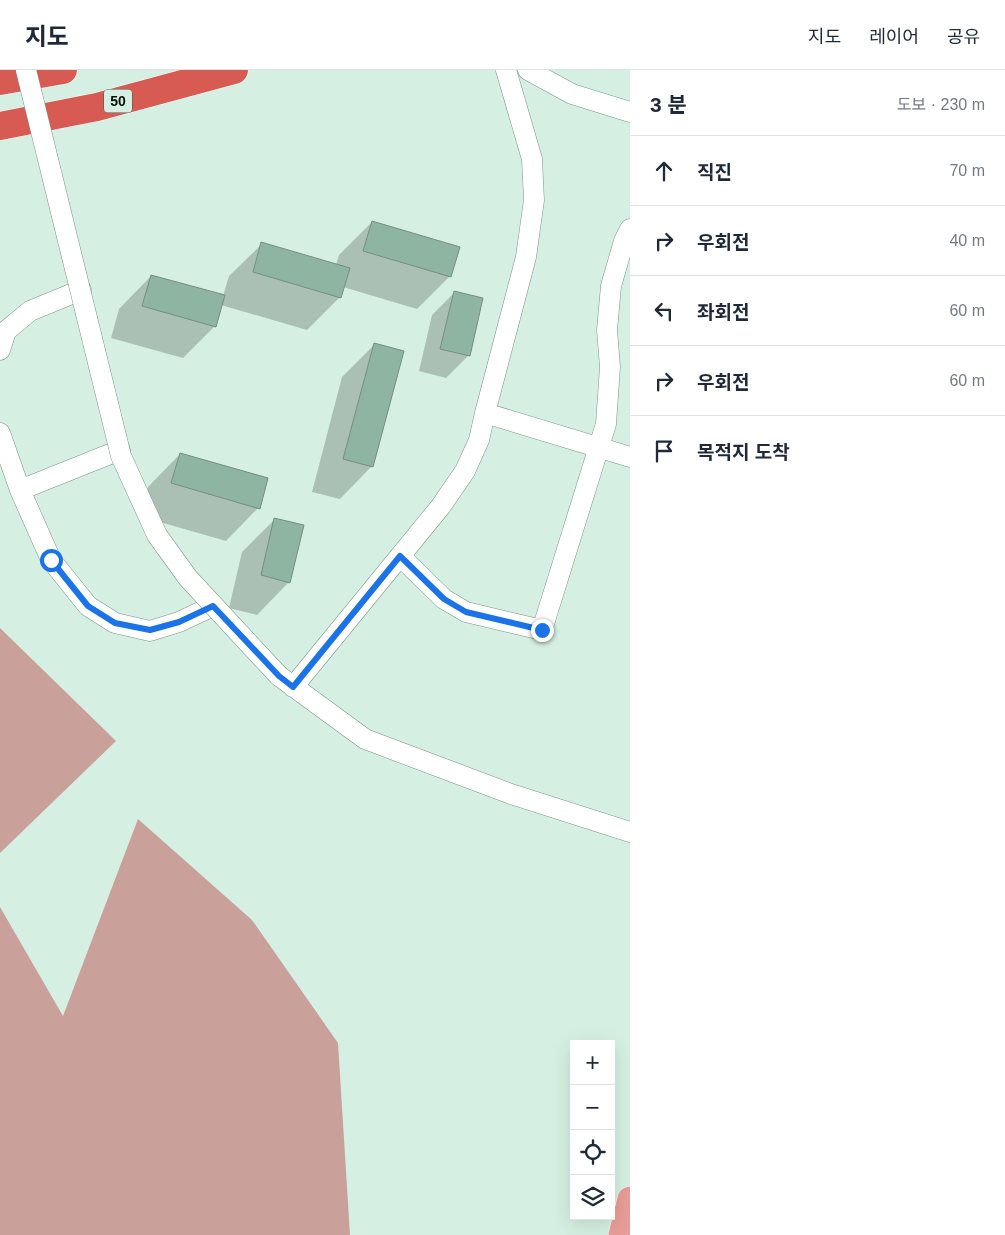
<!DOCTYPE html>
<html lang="ko">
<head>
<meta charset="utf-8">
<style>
  :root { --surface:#fff; --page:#f2f2f3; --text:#1f2937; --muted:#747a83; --line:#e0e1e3 }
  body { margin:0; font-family:Helvetica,"Noto Sans KR",sans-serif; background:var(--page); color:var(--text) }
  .controls { position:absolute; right:15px; bottom:15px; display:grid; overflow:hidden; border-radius:0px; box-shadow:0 5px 20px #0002 }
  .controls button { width:45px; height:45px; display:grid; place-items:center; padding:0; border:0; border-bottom:1px solid var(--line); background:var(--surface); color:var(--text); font:25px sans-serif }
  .stop { position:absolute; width:15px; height:15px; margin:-11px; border:4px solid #1a73e8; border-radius:50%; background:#fff }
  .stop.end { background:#1a73e8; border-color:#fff; box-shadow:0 1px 5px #0008 }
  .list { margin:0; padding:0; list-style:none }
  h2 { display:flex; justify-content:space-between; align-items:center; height:65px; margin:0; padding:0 20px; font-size:21px }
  h2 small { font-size:16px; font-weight:400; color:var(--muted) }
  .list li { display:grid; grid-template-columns:32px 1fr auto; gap:15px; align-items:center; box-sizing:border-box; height:70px; padding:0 20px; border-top:1px solid var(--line) }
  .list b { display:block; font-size:19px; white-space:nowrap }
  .list em { font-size:16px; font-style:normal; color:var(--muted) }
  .icon { flex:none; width:28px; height:28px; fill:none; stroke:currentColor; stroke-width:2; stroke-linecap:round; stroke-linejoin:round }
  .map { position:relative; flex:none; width:630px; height:1165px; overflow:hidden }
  header { display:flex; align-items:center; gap:30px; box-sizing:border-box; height:70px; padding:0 25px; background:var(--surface); border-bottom:1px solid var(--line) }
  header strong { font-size:24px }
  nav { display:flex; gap:28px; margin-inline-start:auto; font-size:18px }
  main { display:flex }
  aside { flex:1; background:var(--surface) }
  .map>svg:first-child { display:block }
</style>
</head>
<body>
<header>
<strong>지도</strong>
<nav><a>지도</a><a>레이어</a><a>공유</a></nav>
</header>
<main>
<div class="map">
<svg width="630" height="1165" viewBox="0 0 630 1165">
  <rect width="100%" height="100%" fill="#d5f0e2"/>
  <path fill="#caa09b" d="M 0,558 L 116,671 L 0,783 Z
    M 138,749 L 252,850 L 338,973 L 350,1165 L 0,1165 L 0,837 L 63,946 Z"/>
  <path fill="#0003" d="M 372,152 L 450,206 L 417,239 L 343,217 L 340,227 L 307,260 L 221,235 L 215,256 L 183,288 L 111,268 L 119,239 L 151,206 L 223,226 L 229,206 L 262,174 L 336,195 L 339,185 Z
    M 454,223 L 469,285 L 446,308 L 419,301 L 432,245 Z
    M 374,275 L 372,396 L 340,429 L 312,422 L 342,307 Z
    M 180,384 L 258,438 L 226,471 L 139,446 L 148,417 Z
    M 275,449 L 289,512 L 257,545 L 229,538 L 242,482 Z"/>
  <path fill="#8eb5a1" stroke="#758e81" d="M 372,151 L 460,177 L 451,207 L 363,181 Z
    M 261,172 L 350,198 L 341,228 L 253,202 Z
    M 151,205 L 225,225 L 216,257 L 142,236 Z
    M 454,221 L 483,228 L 470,286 L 440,279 Z
    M 374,273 L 404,281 L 373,397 L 343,389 Z
    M 180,383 L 268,408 L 260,439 L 171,413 Z
    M 274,448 L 304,455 L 290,513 L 261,505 Z"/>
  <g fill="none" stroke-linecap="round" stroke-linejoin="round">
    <g stroke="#7b9487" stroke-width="21">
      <path id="minor" d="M 506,0 L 532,89 L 534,130 L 526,187 L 485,343 L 630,387
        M 528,0 L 572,24 L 630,42
        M 0,280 L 6,261 L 30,241 L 81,220
        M 0,363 L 20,420 L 51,490 L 88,536 L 115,553 L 150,561 L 179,552 L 213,536
        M 20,420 L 120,380
        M 400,486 L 444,529 L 466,542 L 542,560 L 606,354 L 610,297 L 607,260 L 611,216 L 624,171 L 630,159
        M 279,606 L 365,669 L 511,724 L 630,762
        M 293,617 L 441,436 L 465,401 L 479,370 L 485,343"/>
    </g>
    <g stroke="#fff" stroke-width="26">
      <path id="major" d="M 621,1165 L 630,1129"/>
    </g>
    <g stroke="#fff" stroke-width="29">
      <path id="highway" d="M 0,11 L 63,0
        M 0,56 L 97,37 L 234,0"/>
    </g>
    <use href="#minor" stroke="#fff" stroke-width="20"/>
    <use href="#major" stroke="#e89d98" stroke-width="25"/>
    <use href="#highway" stroke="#d85b53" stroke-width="28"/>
    <g stroke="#7b9487" stroke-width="21" stroke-linecap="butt">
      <path id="minor-bridge" d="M 26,0 L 121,386 L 157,465 L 188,508 L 279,606"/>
    </g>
    <use href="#minor-bridge" stroke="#fff" stroke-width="20"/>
  </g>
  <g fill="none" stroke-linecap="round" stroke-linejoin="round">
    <path stroke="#1a73e8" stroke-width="6" d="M 51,490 L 88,536 L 115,553 L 150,560 L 179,552 L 213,536 L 279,606 L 293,617 L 400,486 L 444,529 L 466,542 L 542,560"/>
  </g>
  <g text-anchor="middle" stroke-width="4" stroke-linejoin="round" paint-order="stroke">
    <rect fill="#d5f0e2" stroke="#44524b" stroke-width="1" x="104" y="19.5" width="28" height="23" rx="4"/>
    <g font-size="14" font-weight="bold" fill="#060f0a">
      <text x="118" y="36">50</text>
    </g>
  </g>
</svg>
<div class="controls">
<button>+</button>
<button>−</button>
<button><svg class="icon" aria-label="locate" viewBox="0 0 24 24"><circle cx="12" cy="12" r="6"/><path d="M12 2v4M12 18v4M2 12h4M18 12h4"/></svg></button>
<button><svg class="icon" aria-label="layers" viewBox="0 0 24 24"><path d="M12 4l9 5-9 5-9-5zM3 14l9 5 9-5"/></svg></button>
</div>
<div class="stop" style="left:51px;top:490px"></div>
<div class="stop end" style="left:542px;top:560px"></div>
</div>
<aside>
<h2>3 분<small>도보 · 230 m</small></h2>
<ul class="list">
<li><svg class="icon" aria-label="ahead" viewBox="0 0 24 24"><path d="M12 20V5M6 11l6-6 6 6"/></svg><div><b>직진</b></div><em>70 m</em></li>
<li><svg class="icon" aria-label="right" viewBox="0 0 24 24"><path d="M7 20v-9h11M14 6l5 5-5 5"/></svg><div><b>우회전</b></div><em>40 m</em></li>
<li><svg class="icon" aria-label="left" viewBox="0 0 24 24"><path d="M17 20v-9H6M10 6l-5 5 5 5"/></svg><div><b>좌회전</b></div><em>60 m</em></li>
<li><svg class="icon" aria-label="right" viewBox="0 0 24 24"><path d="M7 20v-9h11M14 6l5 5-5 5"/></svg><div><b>우회전</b></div><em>60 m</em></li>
<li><svg class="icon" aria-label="arrive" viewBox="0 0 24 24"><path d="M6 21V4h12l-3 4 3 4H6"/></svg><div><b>목적지 도착</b></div></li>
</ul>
</aside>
</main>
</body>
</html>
